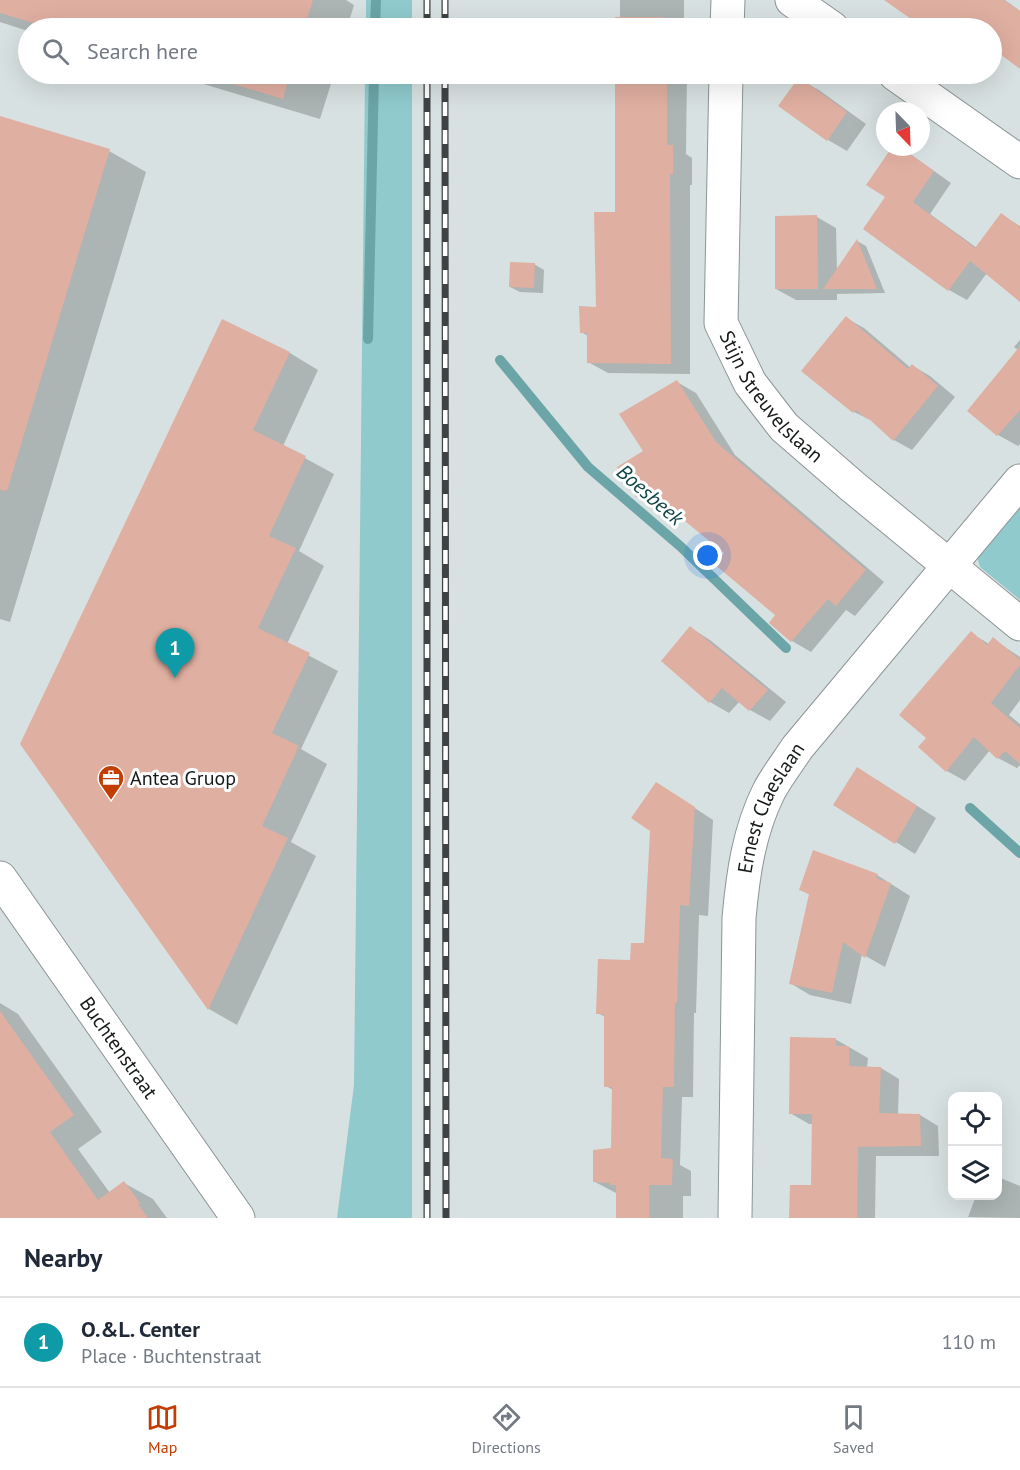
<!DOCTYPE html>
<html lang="en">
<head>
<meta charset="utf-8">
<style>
  :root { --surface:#fff; --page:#f2f2f3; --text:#1f2937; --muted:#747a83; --line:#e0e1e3; --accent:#c33c00 }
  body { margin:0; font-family:"PT Sans",sans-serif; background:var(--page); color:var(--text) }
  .controls { position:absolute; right:18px; bottom:18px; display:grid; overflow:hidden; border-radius:12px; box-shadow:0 6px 24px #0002 }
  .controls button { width:54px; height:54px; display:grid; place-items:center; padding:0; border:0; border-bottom:2px solid var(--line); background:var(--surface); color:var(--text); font:30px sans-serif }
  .compass { position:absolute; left:876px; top:102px; width:54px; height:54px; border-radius:50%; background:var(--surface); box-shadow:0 6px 24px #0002; rotate:157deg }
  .you { position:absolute; left:708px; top:556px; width:21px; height:21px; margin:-15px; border:4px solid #fff; border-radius:50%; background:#1a73e8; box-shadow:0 0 0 9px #1a73e833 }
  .badge { display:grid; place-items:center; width:39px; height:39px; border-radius:50%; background:var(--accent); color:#fff; font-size:20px; font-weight:700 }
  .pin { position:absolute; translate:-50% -50px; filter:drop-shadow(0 2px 3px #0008) }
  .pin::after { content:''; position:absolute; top:32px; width:21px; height:18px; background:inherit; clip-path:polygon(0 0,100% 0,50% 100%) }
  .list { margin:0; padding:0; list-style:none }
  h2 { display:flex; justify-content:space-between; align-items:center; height:78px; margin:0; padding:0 24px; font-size:26px }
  h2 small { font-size:20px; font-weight:400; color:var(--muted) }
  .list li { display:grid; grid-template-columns:39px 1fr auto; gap:18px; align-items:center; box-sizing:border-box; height:90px; padding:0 24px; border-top:2px solid var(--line) }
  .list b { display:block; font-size:22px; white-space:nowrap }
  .list p { margin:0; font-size:20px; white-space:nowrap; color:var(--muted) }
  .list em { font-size:20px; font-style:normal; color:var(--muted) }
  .icon { flex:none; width:33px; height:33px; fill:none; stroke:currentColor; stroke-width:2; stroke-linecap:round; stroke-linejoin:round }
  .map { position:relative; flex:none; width:1020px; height:1218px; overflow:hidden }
  .search { position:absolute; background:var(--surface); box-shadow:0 6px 24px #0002; left:18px; right:18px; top:18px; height:66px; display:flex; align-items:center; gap:15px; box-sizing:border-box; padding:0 21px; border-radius:33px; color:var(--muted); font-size:22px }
  .sheet { height:168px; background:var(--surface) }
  nav { display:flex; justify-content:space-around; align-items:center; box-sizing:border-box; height:84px; border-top:2px solid var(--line); background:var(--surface); font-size:16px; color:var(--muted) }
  nav a { display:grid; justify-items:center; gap:3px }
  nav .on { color:var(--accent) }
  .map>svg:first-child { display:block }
</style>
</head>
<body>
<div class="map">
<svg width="1020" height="1218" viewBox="0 0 1020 1218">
  <rect width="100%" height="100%" fill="#d8e1e1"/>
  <path fill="#90cacc" d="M 366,0 L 412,0 L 412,28 L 366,28 Z
    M 365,74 L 412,74 L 412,1218 L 337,1218 L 354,1085 Z
    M 1020,503 L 1020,600 L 980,567 L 977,557 Z"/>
  <path fill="#0003" d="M 0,0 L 346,0 L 354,5 L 347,28 L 28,28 L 28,31 L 0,22 Z
    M 620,0 L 684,0 L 684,28 L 616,28 L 616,18 L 620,18 Z
    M 886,0 L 1005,0 L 1020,11 L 1020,66 L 992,46 L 992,28 L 932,28 Z
    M 170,74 L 334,74 L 320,119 Z
    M 616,74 L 687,74 L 686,154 L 692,158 L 692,185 L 690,185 L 690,374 L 608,373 L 588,362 L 588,336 L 581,332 L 597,308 L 616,213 Z
    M 799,79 L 819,90 L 866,124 L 847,151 L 828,140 Z
    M 0,118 L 109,151 L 146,172 L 10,622 L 0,619 Z
    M 893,147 L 898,147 L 913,156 L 951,183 L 930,214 L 977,248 L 1001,215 L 1020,226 L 1020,297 L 987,273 L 967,300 L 949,290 L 865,228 L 887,197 Z
    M 817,217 L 836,228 L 837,271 L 857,241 L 866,246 L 885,293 L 837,294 L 837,300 L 796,300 L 776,289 Z
    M 534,264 L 544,270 L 543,293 L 520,292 L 510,287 Z
    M 846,318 L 864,328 L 911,368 L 913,366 L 930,376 L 955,397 L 912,450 L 894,440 L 875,422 L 854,412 L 803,371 Z
    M 222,321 L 290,353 L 318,370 L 283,446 L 334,474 L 299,551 L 324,566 L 287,644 L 338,671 L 301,749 L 327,764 L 291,842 L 316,856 L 237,1025 L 209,1009 L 22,744 Z
    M 1020,340 L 1020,444 L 1018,446 L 998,435 L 969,410 L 1018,350 L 1014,347 Z
    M 677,382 L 696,393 L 735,455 L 884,582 L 855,616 L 846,610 L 811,652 L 792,641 L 772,622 L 778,615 L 726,553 L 664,502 L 656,507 L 637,496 L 645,452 Z
    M 691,628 L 710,640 L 786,702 L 770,721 L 750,710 L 740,701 L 729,713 L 710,702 Z
    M 971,633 L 989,644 L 993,639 L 1020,657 L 1020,700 L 1009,715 L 1020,724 L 1020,765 L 1017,768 L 998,758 L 990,750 L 965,781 L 947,771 L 928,737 Z
    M 877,780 L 936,818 L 915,854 L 896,842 Z
    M 675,795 L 713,820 L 708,916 L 699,915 L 696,1013 L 694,1013 L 693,1097 L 682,1097 L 680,1165 L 691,1171 L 691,1196 L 683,1196 L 683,1218 L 616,1218 L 616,1193 L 595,1182 L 612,1150 L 613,1090 L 606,1086 L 606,1017 L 597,1013 L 632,961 L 645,945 Z
    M 877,875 L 910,896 L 885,967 L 862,954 L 851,1004 L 810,995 L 790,983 L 810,895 L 800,889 Z
    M 0,1003 L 18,1014 L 102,1132 L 78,1149 L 110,1193 L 124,1183 L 153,1199 L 167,1218 L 0,1218 Z
    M 835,1039 L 868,1058 L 867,1068 L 881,1068 L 899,1079 L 898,1115 L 920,1115 L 938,1126 L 939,1156 L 876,1156 L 875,1218 L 792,1218 L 813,1187 L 813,1124 L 809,1124 L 790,1113 Z
    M 998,1177 L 1020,1186 L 1020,1218 L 968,1217 L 976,1196 L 998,1196 Z"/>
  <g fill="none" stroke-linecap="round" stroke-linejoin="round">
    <path stroke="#6ca5a7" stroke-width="10" d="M 375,28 L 376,0
      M 368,339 L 374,74
      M 500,360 L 588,467 L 680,546 L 786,648
      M 970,808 L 1020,853"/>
  </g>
  <path fill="#dfafa1" d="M 0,0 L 313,0 L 304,28 L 50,28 L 0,13 Z
    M 884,0 L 1004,0 L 1020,11 L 1020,69 L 992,48 L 992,28 L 924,28 Z
    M 615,17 L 665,17 L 665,28 L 615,28 Z
    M 199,74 L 290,74 L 283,99 Z
    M 615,74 L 667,74 L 667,145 L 673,145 L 673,174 L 670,174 L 671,364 L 587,363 L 587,333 L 580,333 L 579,306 L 596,307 L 594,212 L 615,212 Z
    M 799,77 L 847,112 L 827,141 L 778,106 Z
    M 0,116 L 110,149 L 7,491 L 0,490 Z
    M 892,147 L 900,147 L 934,171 L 913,202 L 975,248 L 1001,213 L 1020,227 L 1020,302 L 970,261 L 948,291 L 863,229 L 885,197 L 866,185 Z
    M 817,215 L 818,289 L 775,289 L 775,216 Z
    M 857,239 L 877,289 L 823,289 Z
    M 510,262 L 535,263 L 534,288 L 509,287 Z
    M 846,316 L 908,369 L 912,364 L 938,386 L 893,441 L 868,418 L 867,419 L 856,410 L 853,413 L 801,371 Z
    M 222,319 L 290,352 L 253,430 L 306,456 L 269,536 L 296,548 L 258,628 L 310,653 L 272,733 L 299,746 L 262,826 L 288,838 L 208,1010 L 20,744 Z
    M 1020,346 L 1020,410 L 997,436 L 967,411 Z
    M 677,380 L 716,442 L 866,570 L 836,606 L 828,599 L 791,642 L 769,623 L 775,615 L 714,564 L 724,553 L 647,490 L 636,497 L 617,467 L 643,451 L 619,414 Z
    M 690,626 L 768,690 L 749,711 L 722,688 L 709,703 L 661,661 Z
    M 971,631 L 987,645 L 993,637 L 1020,660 L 1020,665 L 991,703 L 1020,728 L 1020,764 L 1005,751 L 997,759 L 974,737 L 946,772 L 918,747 L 926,738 L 899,715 Z
    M 857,767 L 917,806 L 895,844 L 833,805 Z
    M 656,782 L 695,807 L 689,906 L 680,905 L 677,1003 L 675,1003 L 674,1087 L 663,1087 L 661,1158 L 673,1159 L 672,1185 L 649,1185 L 649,1218 L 616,1218 L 616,1185 L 610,1185 L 610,1183 L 593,1182 L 593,1150 L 611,1148 L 612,1087 L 604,1087 L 604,1014 L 596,1014 L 598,959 L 630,960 L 631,943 L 644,943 L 650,831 L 631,818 Z
    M 813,850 L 878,874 L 876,878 L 891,883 L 865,958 L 843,942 L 832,993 L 789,984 L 809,894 L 799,890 Z
    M 0,1011 L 74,1115 L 50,1132 L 98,1200 L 124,1181 L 140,1203 L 138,1204 L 148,1218 L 0,1218 Z
    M 790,1037 L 836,1038 L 836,1046 L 849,1046 L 849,1066 L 881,1067 L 879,1113 L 920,1114 L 921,1146 L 858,1147 L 857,1218 L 789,1218 L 790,1185 L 811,1185 L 812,1114 L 789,1114 Z"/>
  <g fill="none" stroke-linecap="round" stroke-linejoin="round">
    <g stroke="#8c9494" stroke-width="35">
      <g id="minor">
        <path d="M 792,0 L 832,28"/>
        <path d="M 727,28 L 728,0"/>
        <path id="s1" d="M 726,74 L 721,323 L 750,383 L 784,427 L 852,486 L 1020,624"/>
        <path d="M 895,74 L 1020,162"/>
        <path id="s2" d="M 0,878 L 238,1218"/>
        <path id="s3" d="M 735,1218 L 739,918 C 743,874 749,831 769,791 C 777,776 788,762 797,748 L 1020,481"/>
      </g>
    </g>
    <use href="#minor" stroke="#fff" stroke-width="33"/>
    <g stroke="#3e4242" stroke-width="7">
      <path id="rail" d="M 427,0 L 427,28
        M 445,0 L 445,28
        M 445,74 L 446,1218
        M 427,1218 L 427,74"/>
    </g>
    <use href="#rail" stroke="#fff" stroke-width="4.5" stroke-dasharray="14" stroke-linecap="butt"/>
  </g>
  <defs>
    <g id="office-pin" transform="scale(1.35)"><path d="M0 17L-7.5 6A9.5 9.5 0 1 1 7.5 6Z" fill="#c33c00" stroke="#fff"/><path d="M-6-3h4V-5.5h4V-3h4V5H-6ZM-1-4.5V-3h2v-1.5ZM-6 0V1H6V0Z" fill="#fff"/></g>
  </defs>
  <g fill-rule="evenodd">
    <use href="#office-pin" x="111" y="778"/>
  </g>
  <g text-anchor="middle" stroke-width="6" stroke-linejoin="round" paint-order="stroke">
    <g font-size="20" fill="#161919" stroke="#fff">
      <text dy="7" stroke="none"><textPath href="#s1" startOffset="339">Stijn Streuvelslaan</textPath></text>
      <text dy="7" stroke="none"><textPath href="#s3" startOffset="416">Ernest Claeslaan</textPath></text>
      <text dy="7" stroke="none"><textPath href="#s2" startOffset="207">Buchtenstraat</textPath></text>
    </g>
    <g font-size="20" fill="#161919" stroke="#fff" text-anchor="start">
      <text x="130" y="785">Antea Gruop</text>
    </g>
    <g font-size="21" font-style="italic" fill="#114648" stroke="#fff">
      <text transform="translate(650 495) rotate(41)" y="7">Boesbeek</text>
    </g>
  </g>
</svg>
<div class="controls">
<button><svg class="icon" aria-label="locate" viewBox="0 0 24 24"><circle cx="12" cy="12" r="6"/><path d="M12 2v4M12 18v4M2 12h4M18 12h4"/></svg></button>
<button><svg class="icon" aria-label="layers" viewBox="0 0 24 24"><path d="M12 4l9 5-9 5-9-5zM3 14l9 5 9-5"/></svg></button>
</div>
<svg class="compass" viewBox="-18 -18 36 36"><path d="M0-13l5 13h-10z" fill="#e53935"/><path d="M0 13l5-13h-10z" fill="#747a83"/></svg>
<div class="you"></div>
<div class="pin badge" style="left:175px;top:678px;background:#0f9aa8">1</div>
<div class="search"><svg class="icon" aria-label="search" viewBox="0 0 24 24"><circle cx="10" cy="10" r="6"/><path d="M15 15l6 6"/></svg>Search here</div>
</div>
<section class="sheet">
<h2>Nearby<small></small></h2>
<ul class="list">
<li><span class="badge" style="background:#0f9aa8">1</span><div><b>O.&amp;L. Center</b><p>Place · Buchtenstraat</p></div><em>110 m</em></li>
</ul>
</section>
<nav>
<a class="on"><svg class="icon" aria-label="map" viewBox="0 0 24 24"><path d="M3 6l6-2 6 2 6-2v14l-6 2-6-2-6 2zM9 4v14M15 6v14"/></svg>Map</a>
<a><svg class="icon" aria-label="directions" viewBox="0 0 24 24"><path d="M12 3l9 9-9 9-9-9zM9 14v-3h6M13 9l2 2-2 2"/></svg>Directions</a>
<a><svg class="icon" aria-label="saved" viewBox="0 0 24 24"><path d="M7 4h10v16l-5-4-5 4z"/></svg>Saved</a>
</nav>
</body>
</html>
